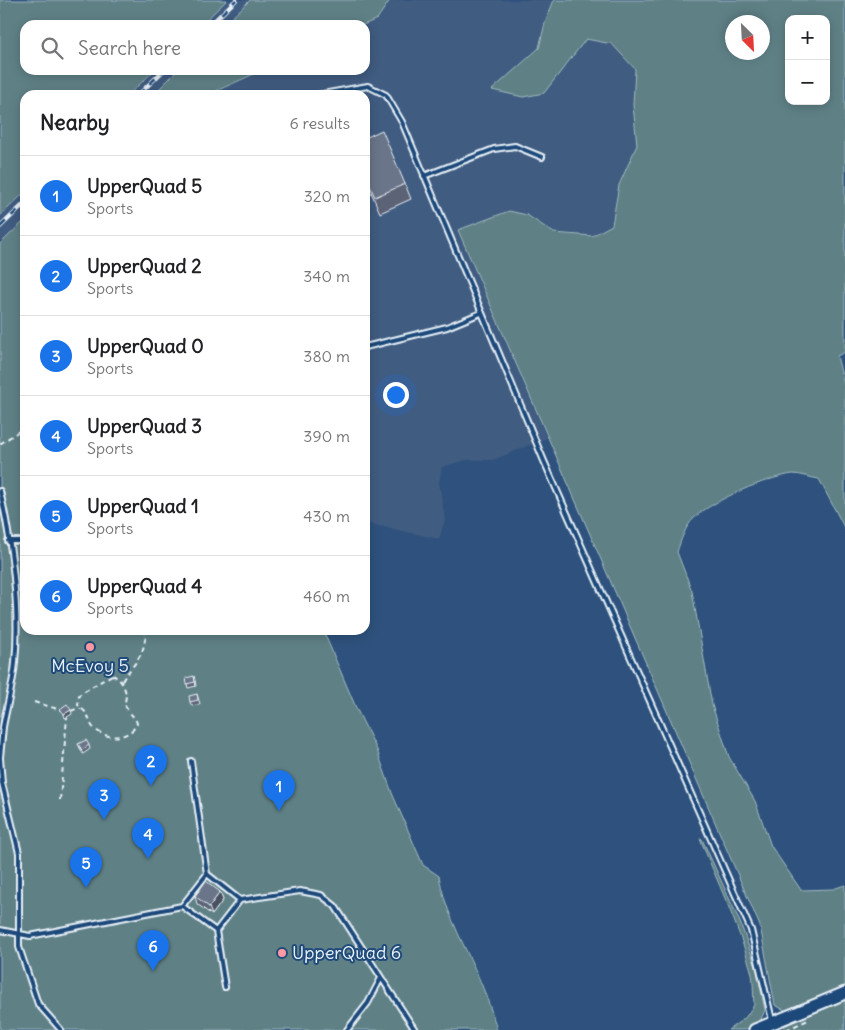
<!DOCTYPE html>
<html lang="en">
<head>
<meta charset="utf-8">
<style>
  :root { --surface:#fff; --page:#f6f6f6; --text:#202124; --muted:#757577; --line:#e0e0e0; --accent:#1a73e8 }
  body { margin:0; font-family:Delius,sans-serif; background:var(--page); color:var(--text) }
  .controls { position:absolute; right:15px; top:15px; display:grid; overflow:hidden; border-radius:10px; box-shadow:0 2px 12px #0003 }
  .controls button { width:45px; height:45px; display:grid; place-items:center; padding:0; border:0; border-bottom:1px solid var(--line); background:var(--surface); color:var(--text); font:25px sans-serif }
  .compass { position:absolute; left:725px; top:15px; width:45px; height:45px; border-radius:50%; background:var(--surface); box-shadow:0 2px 12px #0003; rotate:156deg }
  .you { position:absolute; left:395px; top:394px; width:18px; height:18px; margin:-12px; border:4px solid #fff; border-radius:50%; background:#1a73e8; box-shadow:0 0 0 8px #1a73e833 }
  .badge { display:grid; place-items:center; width:32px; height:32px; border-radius:50%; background:var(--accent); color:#fff; font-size:16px; font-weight:700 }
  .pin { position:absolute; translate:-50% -41px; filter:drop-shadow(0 1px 2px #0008) }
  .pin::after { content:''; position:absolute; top:26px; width:18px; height:15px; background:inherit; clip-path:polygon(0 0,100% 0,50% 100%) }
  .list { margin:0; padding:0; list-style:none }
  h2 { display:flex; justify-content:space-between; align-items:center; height:65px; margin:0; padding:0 20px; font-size:21px }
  h2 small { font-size:16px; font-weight:400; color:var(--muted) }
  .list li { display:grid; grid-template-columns:32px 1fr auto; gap:15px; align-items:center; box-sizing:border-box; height:80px; padding:0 20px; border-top:1px solid var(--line) }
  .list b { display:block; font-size:19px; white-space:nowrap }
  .list p { margin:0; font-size:16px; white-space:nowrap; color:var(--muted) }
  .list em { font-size:16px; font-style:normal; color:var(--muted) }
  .icon { flex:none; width:28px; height:28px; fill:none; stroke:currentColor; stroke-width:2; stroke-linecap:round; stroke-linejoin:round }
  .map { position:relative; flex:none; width:845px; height:1030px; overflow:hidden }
  .search { position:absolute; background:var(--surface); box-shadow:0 2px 12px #0003; left:20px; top:20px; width:350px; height:55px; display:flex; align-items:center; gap:12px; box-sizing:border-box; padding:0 18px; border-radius:15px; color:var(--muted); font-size:19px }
  .panel { position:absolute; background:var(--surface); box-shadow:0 2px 12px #0003; left:20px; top:90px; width:350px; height:545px; border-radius:15px }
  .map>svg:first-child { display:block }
</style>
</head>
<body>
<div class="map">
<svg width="845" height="1030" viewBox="0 0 845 1030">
  <rect width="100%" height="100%" fill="#2e527d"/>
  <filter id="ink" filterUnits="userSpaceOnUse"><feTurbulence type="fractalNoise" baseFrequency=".02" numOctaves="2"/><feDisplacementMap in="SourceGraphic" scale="10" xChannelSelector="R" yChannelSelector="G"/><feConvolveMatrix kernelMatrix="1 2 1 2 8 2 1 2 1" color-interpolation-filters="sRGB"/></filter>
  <g filter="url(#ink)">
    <path fill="#405c81" d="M 227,0 L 250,0 L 224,25 L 201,25 Z
      M 390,0 L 554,0 L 545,23 L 539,48 L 493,90 L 523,97 L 586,39 L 612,44 L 635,69 L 633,105 L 638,145 L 619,185 L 612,225 L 592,236 L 554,232 L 527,215 L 458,230 L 547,438 L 493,460 L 466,460 L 442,467 L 439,482 L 445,520 L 439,539 L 365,523 L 365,95 L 207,95 L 263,70 L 365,70 L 365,25 L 363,25 L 377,19 Z
      M 155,70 L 178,70 L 153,95 L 128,95 Z
      M 25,192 L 25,220 L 0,244 L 0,216 Z"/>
    <path fill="#5e8186" stroke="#a3b9bf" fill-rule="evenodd" d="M 0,0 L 227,0 L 201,25 L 25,25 L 25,70 L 155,70 L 128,95 L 25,95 L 25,192 L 0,216 Z
      M 250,0 L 390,0 L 377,19 L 363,25 L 224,25 Z
      M 554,0 L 845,0 L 845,352 L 837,356 L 845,388 L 845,529 L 819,479 C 811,478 801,474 793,474 C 768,477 713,500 694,518 C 685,527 681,540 677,552 L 692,591 L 712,705 L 729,757 L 755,801 L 771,846 L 801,890 L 833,889 L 845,885 L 845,991 L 792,1014 L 775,1005 L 760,926 L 458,230 L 509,211 L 527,215 L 554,233 L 592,236 L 612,225 L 619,185 L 637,145 L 633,105 L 635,69 L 612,44 L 586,39 L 544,93 L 523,97 L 492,90 L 539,48 L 545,23 ZM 789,19 L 826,19 L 826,101 L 789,101 ZM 732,22 L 762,22 L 762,52 L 732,52 Z
      M 178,70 L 263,70 L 207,95 L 153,95 Z
      M 25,220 L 25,630 L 323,630 L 357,710 L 377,750 L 392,793 L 423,865 L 439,876 C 445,909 459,935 473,965 C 483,986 491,1008 497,1030 L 0,1030 L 0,244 Z
      M 700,838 L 702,839 L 740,922 L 756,967 L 765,1010 L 759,1024 L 745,1030 L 728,1030 L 745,1018 L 754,1005 C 753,993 754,978 750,967 C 738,923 716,880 700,838 Z
      M 845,1000 L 845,1030 L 784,1030 L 784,1026 Z"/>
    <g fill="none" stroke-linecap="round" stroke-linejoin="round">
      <g stroke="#e8f1f8" stroke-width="8">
        <path id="lane" d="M 317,95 L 368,86 L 386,95 L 402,122 L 544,461 L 751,930 L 772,1020
          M 424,176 L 494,149 L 515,146 L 542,157
          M 365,347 L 447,327 L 481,313
          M 0,491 C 12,543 20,610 15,663 C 13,685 7,705 3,727 C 2,737 1,747 0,757
          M 8,541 L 25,541
          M 0,758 L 2,783 L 19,853 L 19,947 L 38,1004 L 61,1030
          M 207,874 L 240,900
          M 182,906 L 207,874 L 191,761
          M 0,930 L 30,936 L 182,906 L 216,931
          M 225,987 L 216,931 L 240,900 L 300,891 L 321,895 L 335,906 L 415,1030
          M 347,1030 L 368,1003 L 381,978"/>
      </g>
      <g stroke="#e8f1f8" stroke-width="15">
        <path id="secondary" d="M 755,1030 L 845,993"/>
      </g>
      <path stroke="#e8f1f8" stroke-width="2" stroke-dasharray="5 4" stroke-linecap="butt" d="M 0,444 L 25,427
        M 112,675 C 120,678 125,686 126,695 C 126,699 124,702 126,707 C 129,714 136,717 137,724 C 129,739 108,740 96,730 C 89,725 90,718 86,713 C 84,710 80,708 78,705 L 79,695 L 83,692 Z
        M 122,681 C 134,663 147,654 145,630
        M 34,702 L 61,710
        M 71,711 L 76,709 L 81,709
        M 60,800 L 67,717
        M 786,1030 L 808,1020"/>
      <use href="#lane" stroke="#1f4a7a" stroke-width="4"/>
      <use href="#secondary" stroke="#1f4a7a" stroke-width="11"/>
      <g stroke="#e8f1f8" stroke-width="4.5">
        <path id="rail" d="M 210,25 L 236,0
          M 138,95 L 164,70
          M 0,227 L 25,203"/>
      </g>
      <use href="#rail" stroke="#1f4a7a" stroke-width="2.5" stroke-dasharray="8" stroke-linecap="butt"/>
    </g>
    <path fill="#5b6476" stroke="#e8f1f8" d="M 365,138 L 405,184 L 411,199 L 380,213 L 365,178 Z
      M 194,676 L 196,686 L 188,688 L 187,684 Z
      M 197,694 L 200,704 L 192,706 L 190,702 Z
      M 78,744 L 89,745 L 90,749 L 83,754 Z
      M 220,892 L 223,900 L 212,915 L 197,904 L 195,896 Z"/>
    <path fill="#4a5160" stroke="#e8f1f8" d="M 71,710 L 72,714 L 65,718 L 64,714 Z
      M 220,892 L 223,900 L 212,915 L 209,907 Z"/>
    <path fill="#6a7489" stroke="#e8f1f8" d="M 382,130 L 405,184 L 375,197 L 365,175 L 365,138 Z
      M 194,676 L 195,682 L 187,684 L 186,678 Z
      M 197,694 L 198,700 L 190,702 L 189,696 Z
      M 67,704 L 71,710 L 64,714 L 60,709 Z
      M 86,740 L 89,745 L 82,750 L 78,744 Z
      M 206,881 L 220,892 L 209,907 L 195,896 Z"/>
  </g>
  <g fill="#ff9aa2" stroke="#1f4a7a" stroke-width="2">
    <circle cx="90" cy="647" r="5"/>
    <circle cx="282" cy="953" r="5"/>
  </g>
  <g text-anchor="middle" stroke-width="4" stroke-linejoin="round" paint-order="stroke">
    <g font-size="18" fill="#e8f1f8" stroke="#1f4a7a">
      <text x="90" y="672">McEvoy 5</text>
      <text x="292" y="959" text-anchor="start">UpperQuad 6</text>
    </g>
  </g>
</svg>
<div class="controls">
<button>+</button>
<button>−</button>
</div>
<svg class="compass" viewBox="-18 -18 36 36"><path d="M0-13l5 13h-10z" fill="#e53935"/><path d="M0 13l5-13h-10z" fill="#757577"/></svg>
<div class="you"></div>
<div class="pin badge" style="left:279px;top:811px">1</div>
<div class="pin badge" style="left:151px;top:786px">2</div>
<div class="pin badge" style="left:104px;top:820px">3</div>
<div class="pin badge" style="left:148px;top:859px">4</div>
<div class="pin badge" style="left:86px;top:888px">5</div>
<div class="pin badge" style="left:153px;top:971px">6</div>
<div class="search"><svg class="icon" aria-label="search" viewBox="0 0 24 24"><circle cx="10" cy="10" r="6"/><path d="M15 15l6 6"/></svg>Search here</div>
<section class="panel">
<h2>Nearby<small>6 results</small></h2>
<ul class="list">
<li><span class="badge">1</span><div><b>UpperQuad 5</b><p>Sports</p></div><em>320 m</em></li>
<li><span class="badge">2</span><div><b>UpperQuad 2</b><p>Sports</p></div><em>340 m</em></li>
<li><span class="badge">3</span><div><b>UpperQuad 0</b><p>Sports</p></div><em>380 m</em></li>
<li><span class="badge">4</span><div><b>UpperQuad 3</b><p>Sports</p></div><em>390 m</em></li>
<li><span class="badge">5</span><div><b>UpperQuad 1</b><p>Sports</p></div><em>430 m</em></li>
<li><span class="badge">6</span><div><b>UpperQuad 4</b><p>Sports</p></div><em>460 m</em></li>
</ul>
</section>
</div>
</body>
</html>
